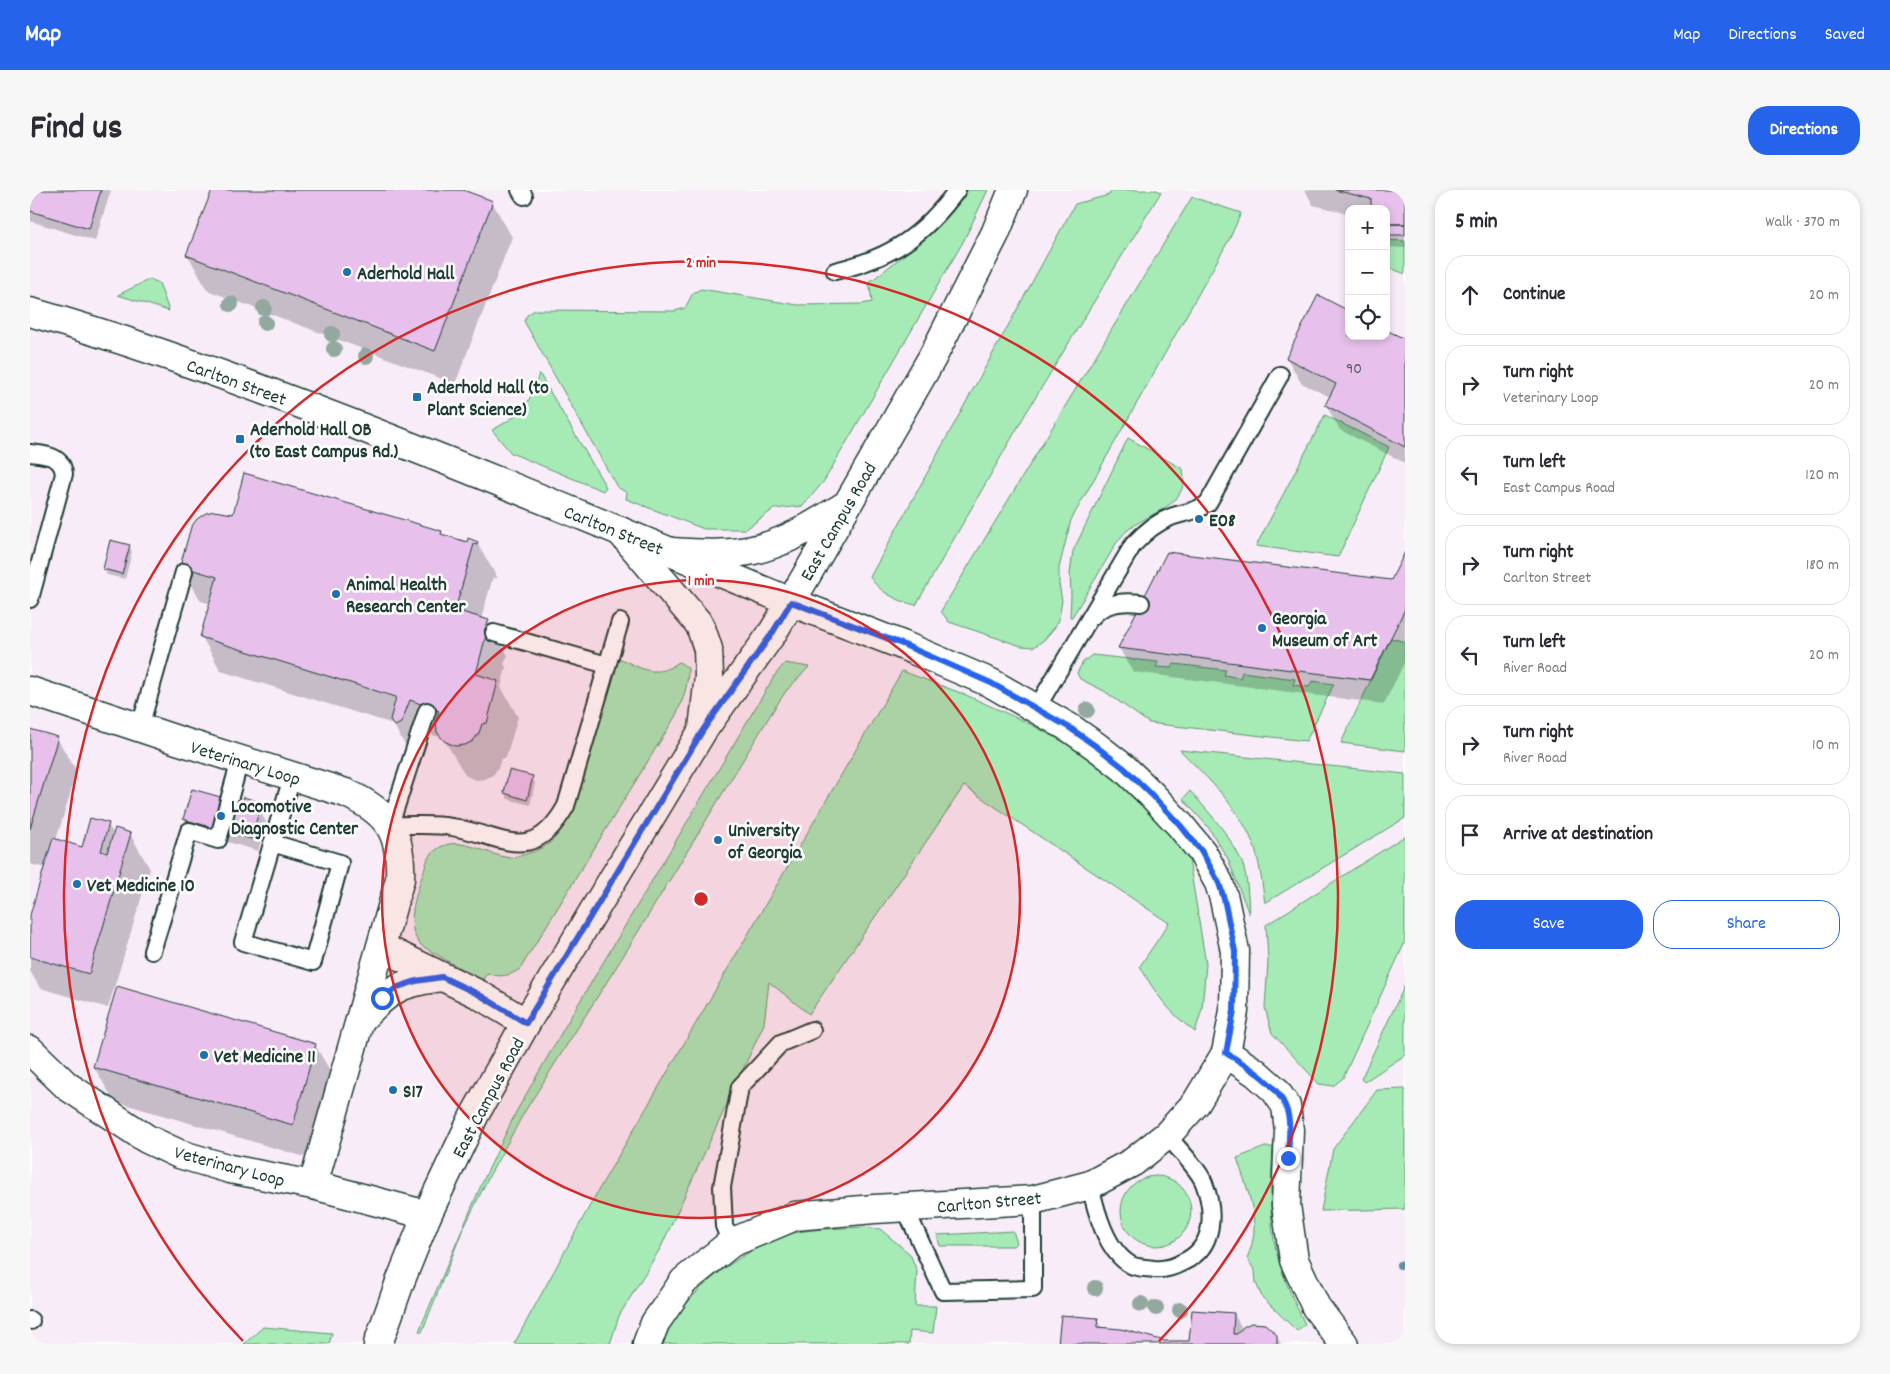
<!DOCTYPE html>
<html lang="en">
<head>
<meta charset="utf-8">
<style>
  :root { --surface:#fff; --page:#f7f7f7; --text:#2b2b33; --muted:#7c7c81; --line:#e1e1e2; --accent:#2563eb }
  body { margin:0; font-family:Dekko,sans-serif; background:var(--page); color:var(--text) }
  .controls { position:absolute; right:15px; top:15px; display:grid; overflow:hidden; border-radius:10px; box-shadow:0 2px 8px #0003 }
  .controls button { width:45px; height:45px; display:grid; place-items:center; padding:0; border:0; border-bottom:1px solid var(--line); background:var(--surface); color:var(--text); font:25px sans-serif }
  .stop { position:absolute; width:15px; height:15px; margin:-11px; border:4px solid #2563eb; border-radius:50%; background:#fff }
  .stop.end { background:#2563eb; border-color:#fff; box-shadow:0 1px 5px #0008 }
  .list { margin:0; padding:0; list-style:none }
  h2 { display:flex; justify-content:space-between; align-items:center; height:65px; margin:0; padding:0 20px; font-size:21px }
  h2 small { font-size:16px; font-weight:400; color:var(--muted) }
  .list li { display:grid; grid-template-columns:32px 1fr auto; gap:15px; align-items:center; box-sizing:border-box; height:80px; margin:0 10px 10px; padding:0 10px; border:1px solid var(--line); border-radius:20px }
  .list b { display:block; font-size:19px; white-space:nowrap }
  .list p { margin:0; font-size:16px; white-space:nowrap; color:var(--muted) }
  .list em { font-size:16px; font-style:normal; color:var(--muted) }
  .actions { display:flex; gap:10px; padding:15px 20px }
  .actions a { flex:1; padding:11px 0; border:1px solid var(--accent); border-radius:20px; text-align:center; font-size:18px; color:var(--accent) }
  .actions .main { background:var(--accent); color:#fff }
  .icon { flex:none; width:28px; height:28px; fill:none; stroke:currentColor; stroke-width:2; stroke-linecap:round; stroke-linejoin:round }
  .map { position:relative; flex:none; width:1375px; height:1154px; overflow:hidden; border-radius:20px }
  header { display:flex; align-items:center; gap:30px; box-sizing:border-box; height:70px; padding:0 25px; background:var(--accent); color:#fff }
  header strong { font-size:24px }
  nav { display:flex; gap:28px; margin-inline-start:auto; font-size:18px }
  .intro { display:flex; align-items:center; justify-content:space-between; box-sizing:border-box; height:120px; padding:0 30px }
  h1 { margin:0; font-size:35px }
  .button { padding:12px 22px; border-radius:20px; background:var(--accent); color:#fff; font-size:18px; font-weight:700 }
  main { display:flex; gap:30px; padding:0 30px }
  aside { flex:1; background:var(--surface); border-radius:20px; box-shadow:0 2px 8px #0003 }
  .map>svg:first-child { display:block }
</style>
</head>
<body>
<header>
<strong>Map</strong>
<nav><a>Map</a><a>Directions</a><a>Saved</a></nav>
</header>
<div class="intro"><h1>Find us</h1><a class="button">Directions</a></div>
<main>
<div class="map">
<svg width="1375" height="1154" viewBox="0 0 1375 1154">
  <rect width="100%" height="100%" fill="#fff"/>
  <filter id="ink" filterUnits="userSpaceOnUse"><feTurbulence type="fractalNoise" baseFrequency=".02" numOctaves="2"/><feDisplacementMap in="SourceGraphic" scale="10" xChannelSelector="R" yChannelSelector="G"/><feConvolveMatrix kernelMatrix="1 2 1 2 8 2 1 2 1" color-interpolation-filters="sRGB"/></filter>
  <g filter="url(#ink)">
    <path fill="#f8ecf9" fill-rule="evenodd" d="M 0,0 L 1375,0 L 1375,1154 L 0,1154 ZM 1319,19 L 1356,19 L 1356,146 L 1319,146 Z"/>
    <path fill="#a6eab5" stroke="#629474" d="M 938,0 L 958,0 L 933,52 L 794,291 L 773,316 L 744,319 L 716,339 L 674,339 L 596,309 L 597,303 L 587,297 L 494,131 L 497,125 L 505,120 L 645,121 L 655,118 L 663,103 L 671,99 L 768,115 L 832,114 L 842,112 L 839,91 L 845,88 L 904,41 L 920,24 Z
      M 1082,0 L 1127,0 L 1131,2 L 996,223 L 886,415 C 869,412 849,402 840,387 L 1045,14 L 1079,5 Z
      M 1162,7 L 1211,23 L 1200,48 L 1041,330 L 1029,378 L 1029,394 L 1032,411 L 1029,428 L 1025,437 L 1014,450 L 1004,457 L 991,456 L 919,432 L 911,421 Z
      M 1356,50 L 1375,51 L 1375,84 L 1356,76 Z
      M 120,89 L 129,93 L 139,121 L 88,105 Z
      M 509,183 L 576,297 L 573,301 L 481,263 L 462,240 C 491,225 501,214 509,183 Z
      M 1295,225 L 1359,257 L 1308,367 L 1226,356 Z
      M 1098,248 L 1153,279 C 1161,321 1112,321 1091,347 C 1084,355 1080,365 1074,374 C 1064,392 1053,409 1042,427 L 1040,427 L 1041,405 L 1040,384 L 1043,361 Z
      M 1361,448 L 1375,452 L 1375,561 L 1311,553 Z
      M 1062,465 L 1128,472 L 1126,477 L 1142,478 L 1144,474 L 1196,480 L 1194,485 L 1210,488 L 1212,482 L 1265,489 L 1263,495 L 1279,497 L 1282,491 L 1304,494 L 1276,551 L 1119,533 L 1074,501 L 1050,489 L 1047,483 L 1053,472 Z
      M 589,468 C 612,479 626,489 649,472 L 658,478 C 658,497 653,510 645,527 L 490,779 C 480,786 469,788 457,783 L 452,791 L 392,756 C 370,736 391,693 398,668 C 422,637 452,665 481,668 C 486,668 491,665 496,664 C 517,658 526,650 537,631 Z
      M 755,473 L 779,477 L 756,501 L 744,519 L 597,760 L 495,921 L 457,990 L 431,1044 L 392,1142 L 389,1141 L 452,993 L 486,922 L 537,833 L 745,485 Z
      M 872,481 L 936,505 L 998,533 L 1062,567 L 1113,611 L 1158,664 L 1176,774 L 1172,819 L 1165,842 C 1140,823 1125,804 1110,776 L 1139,733 L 934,596 L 779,824 L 739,792 L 734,834 L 631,1057 L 589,1126 L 580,1154 L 484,1154 L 569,999 Z
      M 1150,560 L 1375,584 L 1375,628 L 1235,713 C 1232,694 1230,672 1223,653 C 1208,616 1177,588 1150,560 Z
      M 1160,601 C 1179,622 1199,644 1211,670 C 1218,685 1218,707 1219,724 L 1198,669 L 1178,637 L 1153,609 Z
      M 1375,646 L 1375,752 L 1313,888 L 1303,896 L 1289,894 L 1242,843 L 1235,818 L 1238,771 L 1236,735 Z
      M 1375,795 L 1375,865 L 1334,892 L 1331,889 Z
      M 1375,899 L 1375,1019 L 1291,1021 L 1303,959 L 1347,900 Z
      M 1235,957 L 1243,957 C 1241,987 1239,1020 1244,1050 C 1249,1079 1262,1108 1275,1134 L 1267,1141 L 1232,1107 L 1226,1093 L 1225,1081 L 1217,1068 C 1233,1034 1218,1002 1207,968 Z
      M1091 1021a35 35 0 1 1 70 0a35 35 0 1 1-70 0Z
      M 834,1037 L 850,1039 L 880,1064 L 887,1081 L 885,1116 L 906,1116 L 903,1143 L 880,1141 L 879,1154 L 633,1154 C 646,1113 691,1077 727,1058 C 734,1054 740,1050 747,1047 C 775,1038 805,1039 834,1037 Z
      M 983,1041 L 987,1053 L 983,1056 L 910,1056 L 907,1045 Z
      M 233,1137 L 302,1143 L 299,1154 L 214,1154 Z"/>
    <path fill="#0003" d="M 0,0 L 81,0 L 65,51 L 0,31 Z
      M 183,0 L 430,0 L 462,12 L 482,47 L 425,194 L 177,100 L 158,65 Z
      M 1275,0 L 1375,0 L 1375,58 L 1356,57 L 1356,19 L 1319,19 L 1319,24 L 1283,15 Z
      M 1319,146 L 1375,151 L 1375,273 L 1310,240 L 1296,215 L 1300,207 L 1271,193 L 1257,168 Z
      M 411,342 L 413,346 L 438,353 L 447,353 L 467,387 L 467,389 L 463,387 L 451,429 L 458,431 L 478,465 L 474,474 L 476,477 L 471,497 L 488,527 L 476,567 L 471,569 L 468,578 L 463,585 L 455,589 L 446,590 L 436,586 L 413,548 L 399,544 L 390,568 L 383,569 L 363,534 L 191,481 L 172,447 L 181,414 L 171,411 L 151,376 Z
      M 99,356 L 102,362 L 95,389 L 77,385 L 74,379 Z
      M 1375,365 L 1375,471 L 1354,514 L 1103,482 L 1089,458 L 1362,391 Z
      M 0,539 L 27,548 L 47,582 L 26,650 L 53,658 L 78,635 L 84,644 L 100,644 L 120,679 L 78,818 L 10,798 L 0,781 L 0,729 L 15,678 L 0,674 Z
      M 502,587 L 505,593 L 500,615 L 478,609 L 475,603 Z
      M 231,614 L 234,620 L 232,625 L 236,632 L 228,661 L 161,641 L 154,629 L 213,615 Z
      M 285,855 L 305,889 L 282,969 L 84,911 L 64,877 Z
      M 1204,1124 L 1213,1140 L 1246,1146 L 1251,1154 L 1030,1154 L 1067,1130 L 1072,1138 L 1135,1152 L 1161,1152 Z"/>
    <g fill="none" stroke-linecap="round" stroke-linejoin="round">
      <path stroke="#638da2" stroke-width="8" d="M 1370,1075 L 1375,1074"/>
    </g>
    <path fill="#e7c1eb" stroke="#1f3d34" d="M 0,0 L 71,0 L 59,39 L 0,21 Z
      M 182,0 L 433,0 L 463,11 L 405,161 L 156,65 Z
      M 1305,0 L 1375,0 L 1375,34 L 1356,34 L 1356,19 L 1341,19 L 1341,9 Z
      M 1356,34 L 1375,34 L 1375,45 L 1356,45 Z
      M 1288,105 L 1319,121 L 1319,146 L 1356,146 L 1356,140 L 1375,149 L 1375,257 L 1295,215 L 1306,194 L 1256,168 Z
      M 214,283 L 412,341 L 411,344 L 437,352 L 438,348 L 448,352 L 447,355 L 444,354 L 425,420 L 459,430 L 454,441 L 457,441 L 446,484 L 468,491 L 457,533 L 452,534 L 449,543 L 443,551 L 435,555 L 425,556 L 414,551 L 407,542 L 406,531 L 409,521 L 380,510 L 371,533 L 365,536 L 362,534 L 360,530 L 366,507 L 170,447 L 187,387 L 150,376 L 161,337 L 167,329 L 176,323 L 184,321 L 203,324 Z
      M 80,350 L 100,355 L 92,384 L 73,379 Z
      M 1137,362 L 1361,390 L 1375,362 L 1375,419 L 1340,490 L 1088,458 Z
      M 0,539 L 28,547 L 0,639 Z
      M 479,580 L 503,586 L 497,610 L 474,603 Z
      M 162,599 L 230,618 L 221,649 L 153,629 Z
      M 214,607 L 232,613 L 230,618 L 212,614 Z
      M 60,628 L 79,633 L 71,661 L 77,663 L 85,638 L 101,643 L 59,784 L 0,767 L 0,725 L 23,648 L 52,657 Z
      M 87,796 L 286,854 L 263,935 L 63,877 Z
      M 1162,1120 L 1204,1123 L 1203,1144 L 1207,1144 L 1213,1137 L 1221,1133 L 1235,1134 L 1247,1145 L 1247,1154 L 1028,1154 L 1031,1125 L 1068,1128 L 1067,1137 L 1091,1139 L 1135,1151 L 1159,1151 Z"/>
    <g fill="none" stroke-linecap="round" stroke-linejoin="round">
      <g stroke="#1f3d34" stroke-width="20">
        <path id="service" d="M 490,0 L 494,6
          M 805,81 C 861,68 893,46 927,0
          M 0,263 C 15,265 32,265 34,284 L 0,409
          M 1062,427 C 1074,412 1094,411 1111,413
          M 464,443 L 577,475
          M 1006,519 L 1103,355 C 1113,344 1127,332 1141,327 C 1154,322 1168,322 1178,313 L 1250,185
          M 397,521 L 360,635 C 380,636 402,633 422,637 C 472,645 502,677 536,616 L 590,432
          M 110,537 L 154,382
          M 242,653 L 310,673 L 283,772 L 213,752 L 256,607 L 263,586
          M 122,761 L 159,641 L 188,650 L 210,570
          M 1060,995 C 1066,1021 1076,1061 1101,1075 C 1107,1078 1117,1078 1124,1079 C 1134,1080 1144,1077 1153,1072 C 1185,1058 1185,1022 1174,993 C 1169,979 1146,957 1137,945
          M 875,1018 L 913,1101 L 1003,1099 L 1003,1010
          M 701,1053 L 694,1036 L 692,997 L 710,897 L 751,853 L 782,840
          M 0,1130 L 1,1131"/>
      </g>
      <g stroke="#1f3d34" stroke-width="31">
        <path id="minor" d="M 0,501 L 147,550 L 316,603 C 358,622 372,642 370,689 L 283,995
          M 351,757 L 448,804 L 496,833
          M 333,827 C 362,797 371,793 413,787
          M 0,860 L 37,896 L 117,949 L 149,964 L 200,979 L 283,995 L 397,1025
          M 1196,863 L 1226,883 L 1245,900 L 1256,916 L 1259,940 L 1256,1015 L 1264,1070 L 1286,1117 L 1314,1154
          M 617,1154 L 625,1133 L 654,1091 L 701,1053 L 765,1026 L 844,1019 L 1003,1010 L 1060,995 L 1103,972 L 1137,945 L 1166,913 L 1196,863 L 1204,821 L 1205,761 L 1194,709 L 1189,693 L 1172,662 L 1150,635 L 1121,604 L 1094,578 L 1067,557 L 1040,538 L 961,493 L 872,455 L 761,412"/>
      </g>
      <g stroke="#1f3d34" stroke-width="31">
        <path id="tertiary" d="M 0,122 C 86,146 169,176 252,207 C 423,271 592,342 761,412"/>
      </g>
      <g stroke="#1f3d34" stroke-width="31">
        <path id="secondary" d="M 590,341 L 670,435 L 678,459 L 679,486 L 673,539
          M 639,362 C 667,363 696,366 723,360 C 756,353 785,334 813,317
          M 348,1154 L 370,1092 L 397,1025 L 444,926 L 496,833 L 673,540 L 743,442 L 761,412 L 902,168 L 965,44 L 983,0"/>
      </g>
      <use href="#service" stroke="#fff" stroke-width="16"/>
      <use href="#minor" stroke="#fff" stroke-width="28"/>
      <use href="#tertiary" stroke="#fff" stroke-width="28"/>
      <use href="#secondary" stroke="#fff" stroke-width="28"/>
    </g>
    <g fill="#93a89e">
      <circle cx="201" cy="114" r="8"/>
      <circle cx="234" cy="118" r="8"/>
      <circle cx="235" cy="133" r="8"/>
      <circle cx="302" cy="144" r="8"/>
      <circle cx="304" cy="159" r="8"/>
      <circle cx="336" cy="166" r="8"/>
      <circle cx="1057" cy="520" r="8"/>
      <circle cx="1065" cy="1098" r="8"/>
      <circle cx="1111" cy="1114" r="8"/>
      <circle cx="1126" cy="1118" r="8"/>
      <circle cx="1150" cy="1120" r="8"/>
    </g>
  </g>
  <g fill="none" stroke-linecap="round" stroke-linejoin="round" filter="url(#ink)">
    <path stroke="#2563eb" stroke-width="6" d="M 352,808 L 368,797 L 386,791 L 412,787 L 448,804 L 496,833 L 673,540 L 743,442 L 761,412 L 872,454 L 961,493 L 1040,538 L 1067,557 L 1094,578 L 1121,604 L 1150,635 L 1172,662 L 1189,693 L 1194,709 L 1205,761 L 1204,821 L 1196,863 C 1216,875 1248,894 1256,918 C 1262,933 1258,952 1258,968"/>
  </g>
  <circle cx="671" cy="709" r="319" fill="#d62828" fill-opacity=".12"/>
  <g fill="none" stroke="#d62828" stroke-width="2.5">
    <circle cx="671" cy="709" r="319"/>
    <path d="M213 1151A637 637 0 1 1 1129 1151"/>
  </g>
  <g fill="#1f6fb2" stroke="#fff" stroke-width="2">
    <circle cx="317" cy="82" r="5"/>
    <rect x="382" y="202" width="10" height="10" rx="2.5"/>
    <rect x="205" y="244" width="10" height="10" rx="2.5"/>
    <circle cx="1169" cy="329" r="5"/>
    <circle cx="306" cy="404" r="5"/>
    <circle cx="1232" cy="438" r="5"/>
    <circle cx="191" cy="626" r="5"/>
    <circle cx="688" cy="650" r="5"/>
    <circle cx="47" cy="694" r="5"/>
    <circle cx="174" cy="865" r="5"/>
    <circle cx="363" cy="900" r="5"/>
  </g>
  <g text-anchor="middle" stroke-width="5" stroke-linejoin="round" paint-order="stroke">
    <g font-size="16" fill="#515e62">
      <text x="1324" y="183">90</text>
    </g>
    <g font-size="19" font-weight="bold" fill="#1f3d34" stroke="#fff" text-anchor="start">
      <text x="327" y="89">Aderhold Hall</text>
      <text x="397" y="203">Aderhold Hall (to<tspan x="397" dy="22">Plant Science)</tspan></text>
      <text x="220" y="245">Aderhold Hall OB<tspan x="220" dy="22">(to East Campus Rd.)</tspan></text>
      <text x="1179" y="336">E08</text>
      <text x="316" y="400">Animal Health<tspan x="316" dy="22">Research Center</tspan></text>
      <text x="1242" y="434">Georgia<tspan x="1242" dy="22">Museum of Art</tspan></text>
      <text x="201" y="622">Locomotive<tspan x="201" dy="22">Diagnostic Center</tspan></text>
      <text x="698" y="646">University<tspan x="698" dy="22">of Georgia</tspan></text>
      <text x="57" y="701">Vet Medicine 10</text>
      <text x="184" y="872">Vet Medicine 11</text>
      <text x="373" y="907">S17</text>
    </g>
    <g font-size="19" fill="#1f3d34" stroke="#fff">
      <text transform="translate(207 191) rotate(20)" y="7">Carlton Street</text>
      <text transform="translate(807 331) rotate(-60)" y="7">East Campus Road</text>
      <text transform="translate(584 339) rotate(22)" y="7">Carlton Street</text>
      <text transform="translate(216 572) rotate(17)" y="7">Veterinary Loop</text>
      <text transform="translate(457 907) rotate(-62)" y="7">East Campus Road</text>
      <text transform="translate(200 975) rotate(15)" y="7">Veterinary Loop</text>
      <text transform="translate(959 1011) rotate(-5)" y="7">Carlton Street</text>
    </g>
  </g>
  <circle cx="671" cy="709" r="8" fill="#d62828" stroke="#fff" stroke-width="2.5"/>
  <g font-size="15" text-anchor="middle" font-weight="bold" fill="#d62828" stroke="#fff" stroke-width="5" stroke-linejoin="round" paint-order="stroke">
    <text x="671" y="77">2 min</text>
    <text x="671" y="395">1 min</text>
  </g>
</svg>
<div class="controls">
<button>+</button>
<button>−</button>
<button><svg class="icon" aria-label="locate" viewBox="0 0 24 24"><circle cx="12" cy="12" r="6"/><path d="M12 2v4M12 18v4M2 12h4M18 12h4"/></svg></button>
</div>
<div class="stop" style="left:352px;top:808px"></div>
<div class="stop end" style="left:1258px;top:968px"></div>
</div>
<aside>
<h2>5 min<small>Walk · 370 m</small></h2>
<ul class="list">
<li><svg class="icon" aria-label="ahead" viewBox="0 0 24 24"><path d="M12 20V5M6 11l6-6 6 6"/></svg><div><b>Continue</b></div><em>20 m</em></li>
<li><svg class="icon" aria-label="right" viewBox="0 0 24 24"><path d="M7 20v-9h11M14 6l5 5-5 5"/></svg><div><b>Turn right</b><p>Veterinary Loop</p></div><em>20 m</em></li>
<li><svg class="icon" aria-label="left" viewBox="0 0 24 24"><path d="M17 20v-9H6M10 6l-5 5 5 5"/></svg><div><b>Turn left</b><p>East Campus Road</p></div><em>120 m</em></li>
<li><svg class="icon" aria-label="right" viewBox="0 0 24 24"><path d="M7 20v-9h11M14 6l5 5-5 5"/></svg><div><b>Turn right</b><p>Carlton Street</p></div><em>180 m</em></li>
<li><svg class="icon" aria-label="left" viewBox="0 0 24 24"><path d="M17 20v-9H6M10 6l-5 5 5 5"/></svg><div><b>Turn left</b><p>River Road</p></div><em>20 m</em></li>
<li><svg class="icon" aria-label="right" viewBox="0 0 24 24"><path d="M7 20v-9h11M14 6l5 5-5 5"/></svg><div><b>Turn right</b><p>River Road</p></div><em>10 m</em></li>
<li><svg class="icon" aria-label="arrive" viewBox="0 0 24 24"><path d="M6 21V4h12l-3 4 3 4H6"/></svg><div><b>Arrive at destination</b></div></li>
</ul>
<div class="actions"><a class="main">Save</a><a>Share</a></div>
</aside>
</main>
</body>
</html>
